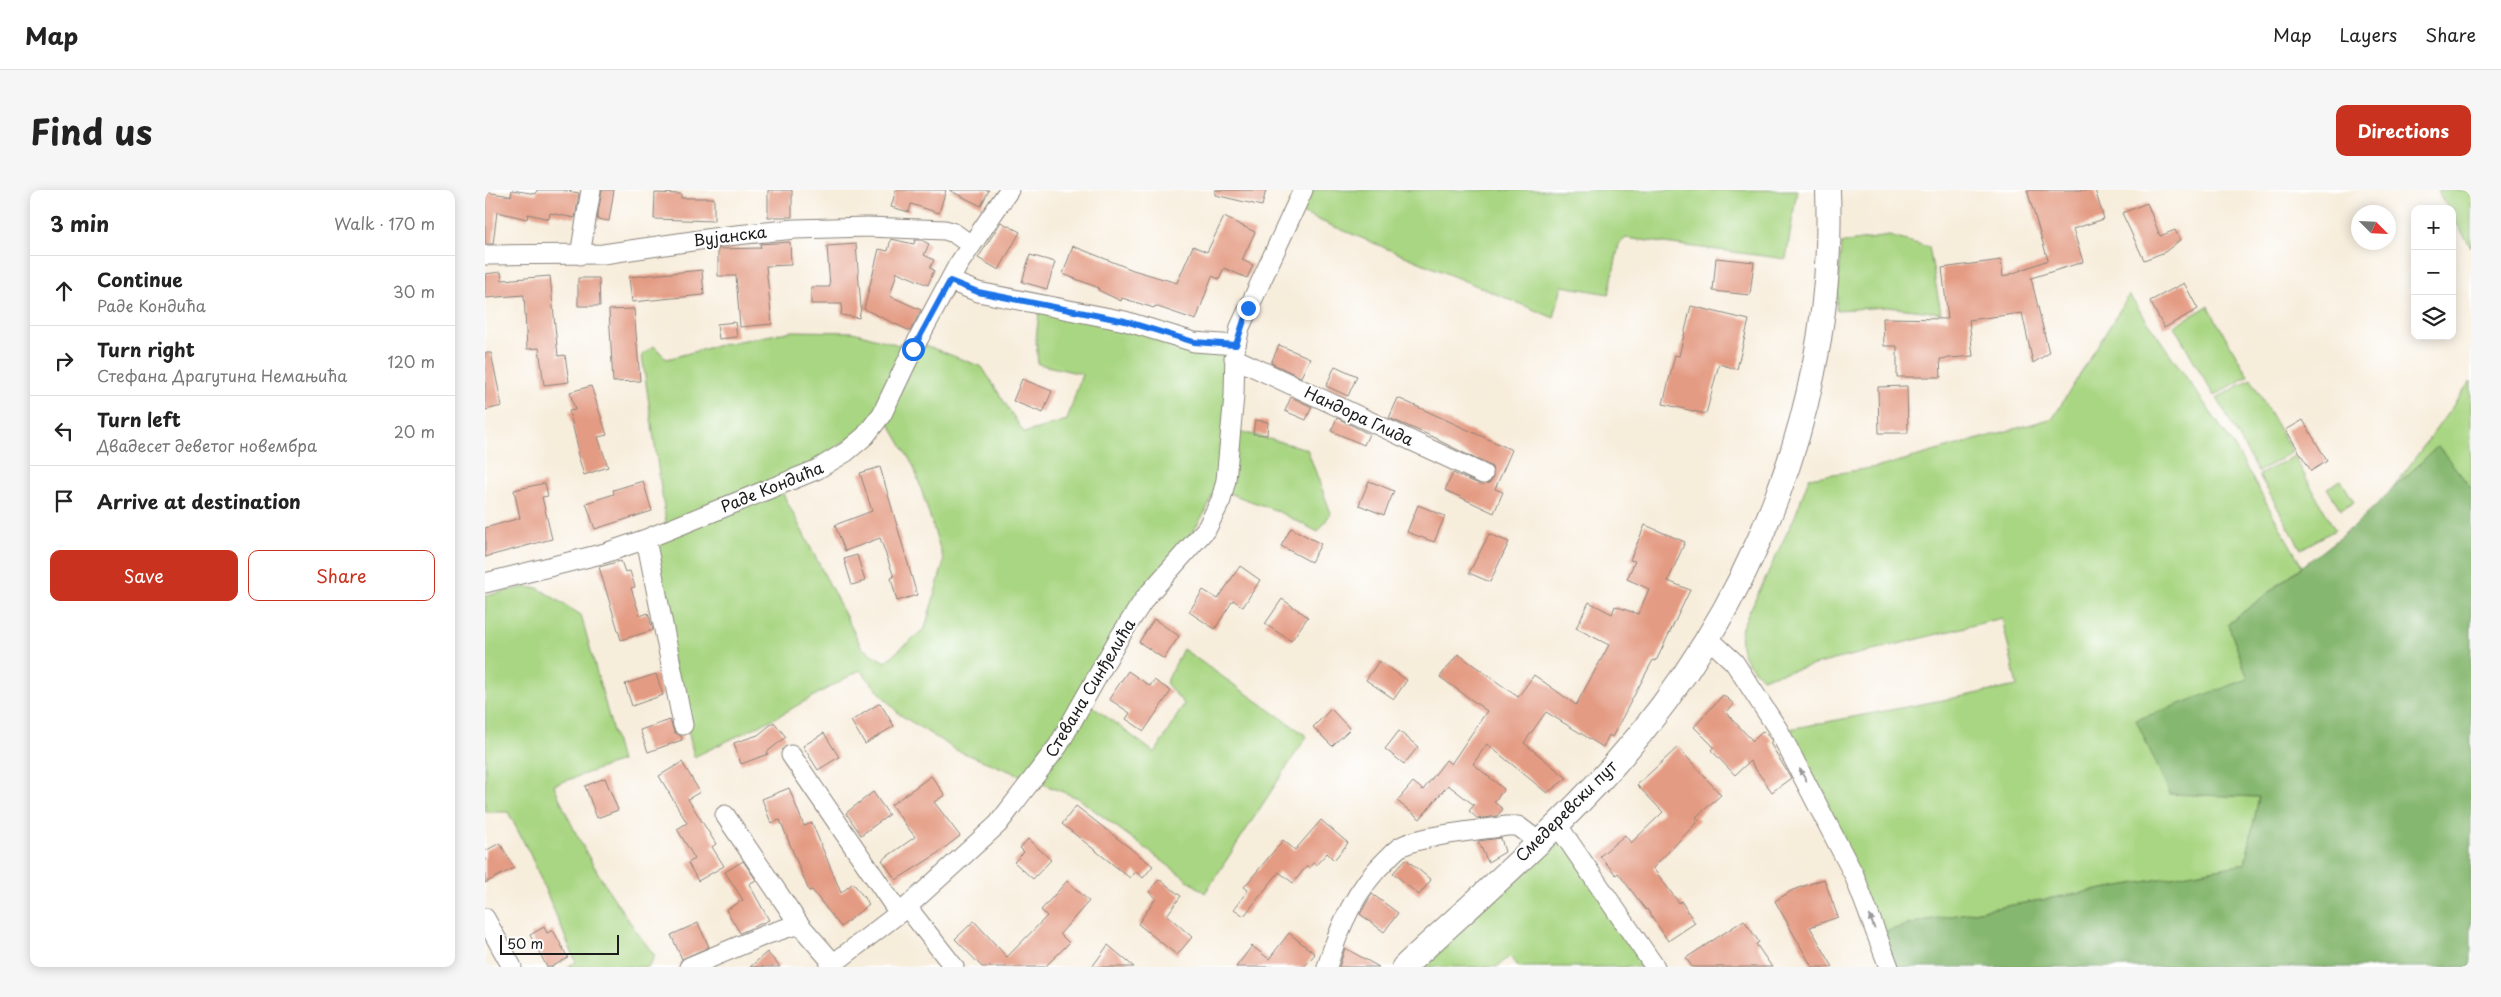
<!DOCTYPE html>
<html lang="en">
<head>
<meta charset="utf-8">
<style>
  :root { --surface:#fff; --page:#f6f6f6; --text:#222; --muted:#767676; --line:#e0e0e0; --accent:#c8321e }
  body { margin:0; font-family:"Playpen Sans",sans-serif; background:var(--page); color:var(--text) }
  .controls { position:absolute; right:15px; top:15px; display:grid; overflow:hidden; border-radius:10px; box-shadow:0 2px 12px #0003 }
  .controls button { width:45px; height:45px; display:grid; place-items:center; padding:0; border:0; border-bottom:1px solid var(--line); background:var(--surface); color:var(--text); font:25px sans-serif }
  .compass { position:absolute; left:1866px; top:15px; width:45px; height:45px; border-radius:50%; background:var(--surface); box-shadow:0 2px 12px #0003; rotate:114deg }
  .scale { position:absolute; left:15px; bottom:12px; width:119px; box-sizing:border-box; padding-left:5px; border:2px solid #1c1c1c; border-top:0; font-size:14px; line-height:18px; white-space:nowrap; color:#1c1c1c; -webkit-text-stroke:4px #fff; paint-order:stroke }
  .stop { position:absolute; width:15px; height:15px; margin:-11px; border:4px solid #1a73e8; border-radius:50%; background:#fff }
  .stop.end { background:#1a73e8; border-color:#fff; box-shadow:0 1px 5px #0008 }
  .list { margin:0; padding:0; list-style:none }
  h2 { display:flex; justify-content:space-between; align-items:center; height:65px; margin:0; padding:0 20px; font-size:21px }
  h2 small { font-size:16px; font-weight:400; color:var(--muted) }
  .list li { display:grid; grid-template-columns:32px 1fr auto; gap:15px; align-items:center; box-sizing:border-box; height:70px; padding:0 20px; border-top:1px solid var(--line) }
  .list b { display:block; font-size:19px; white-space:nowrap }
  .list p { margin:0; font-size:16px; white-space:nowrap; color:var(--muted) }
  .list em { font-size:16px; font-style:normal; color:var(--muted) }
  .actions { display:flex; gap:10px; padding:15px 20px }
  .actions a { flex:1; padding:11px 0; border:1px solid var(--accent); border-radius:10px; text-align:center; font-size:18px; color:var(--accent) }
  .actions .main { background:var(--accent); color:#fff }
  .icon { flex:none; width:28px; height:28px; fill:none; stroke:currentColor; stroke-width:2; stroke-linecap:round; stroke-linejoin:round }
  .map { position:relative; flex:none; width:1986px; height:777px; overflow:hidden; border-radius:10px }
  header { display:flex; align-items:center; gap:30px; box-sizing:border-box; height:70px; padding:0 25px; background:var(--surface); border-bottom:1px solid var(--line) }
  header strong { font-size:24px }
  nav { display:flex; gap:28px; margin-inline-start:auto; font-size:18px }
  .intro { display:flex; align-items:center; justify-content:space-between; box-sizing:border-box; height:120px; padding:0 30px }
  h1 { margin:0; font-size:35px }
  .button { padding:12px 22px; border-radius:10px; background:var(--accent); color:#fff; font-size:18px; font-weight:700 }
  main { display:flex; gap:30px; padding:0 30px }
  aside { flex:1; background:var(--surface); border-radius:10px; box-shadow:0 2px 12px #0003 }
  .map>svg:first-child { display:block }
</style>
</head>
<body>
<header>
<strong>Map</strong>
<nav><a>Map</a><a>Layers</a><a>Share</a></nav>
</header>
<div class="intro"><h1>Find us</h1><a class="button">Directions</a></div>
<main>
<aside>
<h2>3 min<small>Walk · 170 m</small></h2>
<ul class="list">
<li><svg class="icon" aria-label="ahead" viewBox="0 0 24 24"><path d="M12 20V5M6 11l6-6 6 6"/></svg><div><b>Continue</b><p>Раде Кондића</p></div><em>30 m</em></li>
<li><svg class="icon" aria-label="right" viewBox="0 0 24 24"><path d="M7 20v-9h11M14 6l5 5-5 5"/></svg><div><b>Turn right</b><p>Стефана Драгутина Немањића</p></div><em>120 m</em></li>
<li><svg class="icon" aria-label="left" viewBox="0 0 24 24"><path d="M17 20v-9H6M10 6l-5 5 5 5"/></svg><div><b>Turn left</b><p>Двадесет деветог новембра</p></div><em>20 m</em></li>
<li><svg class="icon" aria-label="arrive" viewBox="0 0 24 24"><path d="M6 21V4h12l-3 4 3 4H6"/></svg><div><b>Arrive at destination</b></div></li>
</ul>
<div class="actions"><a class="main">Save</a><a>Share</a></div>
</aside>
<div class="map">
<svg width="1986" height="777" viewBox="0 0 1986 777">
  <rect width="100%" height="100%" fill="#fff"/>
  <filter id="ink" filterUnits="userSpaceOnUse"><feTurbulence type="fractalNoise" baseFrequency=".02" numOctaves="2"/><feDisplacementMap in="SourceGraphic" scale="10" xChannelSelector="R" yChannelSelector="G"/><feConvolveMatrix kernelMatrix="1 2 1 2 8 2 1 2 1" color-interpolation-filters="sRGB"/></filter>
  <filter id="wash" filterUnits="userSpaceOnUse"><feTurbulence type="fractalNoise" baseFrequency=".0096" numOctaves="4" result="noise"/><feDisplacementMap in="SourceGraphic" scale="20" xChannelSelector="R" yChannelSelector="G"/><feGaussianBlur stdDeviation="1.12" result="paint"/><feColorMatrix in="noise" values="0 0 0 0 0 0 0 0 0 0 0 0 0 0 0 0 0 1.4 0 .05"/><feComposite in="paint" operator="in"/></filter>
  <g filter="url(#wash)">
    <rect width="100%" height="100%" fill="#f7eddb"/>
    <path fill="#a9d682" stroke="#62794f" d="M 818,0 L 1312,0 L 1301,69 L 1141,48 L 1134,54 L 1124,104 L 1077,96 L 1069,128 L 809,20 Z
      M 1952,0 L 1986,0 L 1986,57 L 1967,26 L 1967,19 L 1963,19 Z
      M 1404,46 L 1444,57 L 1456,123 L 1403,117 L 1351,120 L 1356,53 Z
      M 1644,105 L 1749,256 L 1817,376 L 1743,434 L 1764,489 L 1685,604 L 1774,607 L 1760,674 L 1437,731 L 1392,744 L 1294,541 L 1532,496 L 1517,428 L 1277,488 C 1260,471 1252,462 1257,437 L 1310,326 L 1324,288 L 1398,276 L 1568,228 Z
      M 555,115 L 751,155 L 746,239 L 822,259 L 846,323 L 833,342 L 790,320 L 730,298 L 721,321 L 599,510 L 670,563 L 699,514 L 681,493 L 698,459 L 822,546 L 720,703 L 593,608 L 471,560 L 414,524 L 375,480 L 290,528 L 209,567 L 161,349 L 182,340 L 157,165 L 169,156 L 182,169 L 238,154 L 308,141 L 368,142 L 428,159 L 392,231 L 293,294 L 377,458 L 400,472 L 440,438 L 459,371 L 429,277 L 402,230 L 437,154 L 497,177 L 539,243 L 582,230 L 597,184 L 553,174 L 551,149 Z
      M 1723,116 L 1763,186 L 1729,206 L 1689,136 Z
      M 1766,189 L 1807,262 L 1773,282 L 1732,208 Z
      M 1986,191 L 1986,298 L 1953,256 L 1906,301 Z
      M 1809,266 L 1850,340 L 1816,359 L 1774,285 Z
      M 1856,290 L 1869,312 L 1856,320 L 1842,298 Z
      M 39,397 L 53,398 L 96,425 L 136,571 L 69,595 C 94,657 129,713 170,766 L 163,777 L 82,777 L 91,772 L 45,664 L 23,622 L 0,622 L 0,406 Z
      M 1071,633 L 1170,777 L 1034,777 L 1025,766 L 1012,777 L 919,777 Z"/>
    <path fill="#86b770" stroke="#516a46" d="M 1953,256 L 1986,298 L 1986,777 L 1404,777 L 1392,744 L 1437,731 L 1760,674 L 1774,607 L 1685,604 L 1651,530 L 1763,489 L 1743,434 L 1868,337 Z"/>
    <g id="blocks">
      <path fill="#e49b83" d="M 27,0 L 51,4 L 52,0 L 77,0 L 94,3 L 90,28 L 65,23 L 64,29 L 43,24 L 42,29 L 12,22 L 8,54 L 0,54 L 0,2 L 26,6 Z
        M 117,0 L 129,0 L 124,31 L 112,29 Z
        M 283,0 L 307,0 L 307,27 L 283,27 Z
        M 411,0 L 461,0 L 454,23 L 426,14 L 424,22 L 406,17 Z
        M 464,0 L 504,0 L 496,16 Z
        M 730,0 L 781,0 L 777,16 L 730,5 Z
        M 1542,0 L 1610,0 L 1619,29 L 1588,39 L 1598,72 L 1546,88 L 1564,163 L 1548,173 L 1537,123 L 1484,130 L 1488,166 L 1455,169 L 1456,187 L 1412,187 L 1412,156 L 1399,156 L 1398,128 L 1463,129 L 1457,78 L 1516,70 L 1518,87 L 1563,70 Z
        M 170,3 L 196,4 L 196,8 L 229,8 L 229,31 L 169,29 Z
        M 1662,13 L 1675,46 L 1690,40 L 1695,50 L 1680,62 L 1659,70 L 1637,23 Z
        M 739,27 L 770,42 L 757,70 L 768,75 L 762,88 L 739,78 L 734,89 L 727,86 L 711,130 L 670,116 L 669,118 L 637,108 L 636,111 L 613,100 L 614,98 L 578,84 L 588,56 L 648,80 L 692,93 L 708,56 L 722,62 Z
        M 516,32 L 535,42 L 514,80 L 493,68 Z
        M 406,49 L 429,54 L 430,50 L 436,50 L 444,54 L 439,65 L 449,70 L 445,78 L 449,80 L 443,95 L 412,82 L 405,106 L 436,120 L 425,141 L 379,119 L 394,59 L 403,61 Z
        M 305,52 L 306,75 L 281,76 L 287,134 L 255,137 L 251,86 L 233,86 L 233,59 L 276,58 L 275,54 Z
        M 371,54 L 376,118 L 374,128 L 356,125 L 357,114 L 326,114 L 326,97 L 345,97 L 342,56 Z
        M 545,65 L 570,72 L 562,99 L 537,92 Z
        M 1231,68 L 1269,72 L 1265,105 L 1228,101 Z
        M 217,80 L 219,105 L 147,112 L 144,87 Z
        M 16,82 L 17,90 L 65,86 L 73,166 L 80,165 L 84,192 L 59,195 L 54,158 L 42,159 L 39,105 L 0,108 L 0,84 Z
        M 93,88 L 114,88 L 115,116 L 93,116 Z
        M 1699,93 L 1713,119 L 1679,138 L 1665,111 Z
        M 1206,116 L 1264,130 L 1252,179 L 1234,174 L 1221,224 L 1178,214 L 1190,165 L 1194,166 Z
        M 149,119 L 155,191 L 128,192 L 124,120 Z
        M 250,132 L 252,147 L 234,149 L 232,134 Z
        M 794,155 L 825,168 L 816,187 L 786,173 Z
        M 0,163 L 6,163 L 17,216 L 0,220 Z
        M 850,176 L 872,186 L 863,206 L 841,196 Z
        M 537,189 L 567,201 L 558,223 L 528,211 Z
        M 106,196 L 122,245 L 113,247 L 123,277 L 99,285 L 92,262 L 94,261 L 84,221 L 90,220 L 85,202 Z
        M 1422,196 L 1423,243 L 1394,243 L 1393,197 Z
        M 806,207 L 827,217 L 821,230 L 800,221 Z
        M 913,208 L 1027,260 L 1010,299 L 1018,302 L 1009,323 L 960,300 L 968,283 L 994,294 L 1004,293 L 1008,288 L 1007,277 L 953,250 L 953,249 L 904,228 Z
        M 852,228 L 884,244 L 879,255 L 846,241 Z
        M 770,230 L 783,232 L 782,245 L 768,244 Z
        M 1818,230 L 1842,271 L 1826,281 L 1801,240 Z
        M 395,277 L 432,405 L 412,411 L 406,388 L 409,387 L 395,348 L 360,361 L 350,335 L 387,321 L 375,283 Z
        M 158,291 L 167,321 L 110,339 L 101,313 L 129,304 L 128,300 Z
        M 884,291 L 909,301 L 899,325 L 874,315 Z
        M 60,293 L 63,306 L 57,307 L 67,349 L 0,367 L 0,338 L 35,328 L 29,300 Z
        M 933,315 L 960,326 L 949,352 L 922,342 Z
        M 1160,335 L 1200,352 L 1183,391 L 1205,400 L 1171,471 L 1168,470 L 1127,547 L 1124,545 L 1118,557 L 1061,522 L 1039,553 L 1082,588 L 1062,603 L 1002,554 L 988,574 L 1019,599 L 1009,612 L 1018,619 L 1012,626 L 993,629 L 984,621 L 989,615 L 963,595 L 935,629 L 912,611 L 928,592 L 938,600 L 961,570 L 966,574 L 1002,521 L 955,487 L 973,464 L 1033,507 L 1049,485 L 1091,515 L 1124,455 L 1091,438 L 1104,412 L 1127,424 L 1130,416 L 1153,424 L 1164,399 L 1142,389 L 1150,371 L 1145,370 Z
        M 806,338 L 836,354 L 826,372 L 796,356 Z
        M 1004,344 L 1024,352 L 1005,392 L 984,383 Z
        M 372,365 L 380,391 L 367,395 L 359,369 Z
        M 136,371 L 140,382 L 145,381 L 150,397 L 146,398 L 155,426 L 163,423 L 168,440 L 136,450 L 114,377 Z
        M 755,376 L 775,390 L 758,417 L 748,410 L 730,439 L 704,422 L 718,400 L 733,409 Z
        M 797,409 L 823,427 L 806,451 L 780,434 Z
        M 669,429 L 694,446 L 679,469 L 654,452 Z
        M 894,471 L 922,490 L 909,509 L 881,490 Z
        M 643,481 L 665,496 L 669,490 L 686,501 L 659,541 L 641,529 L 645,523 L 624,509 Z
        M 171,484 L 178,505 L 147,516 L 140,494 Z
        M 1238,505 L 1249,514 L 1241,523 L 1268,551 L 1278,541 L 1285,548 L 1287,551 L 1285,553 L 1306,588 L 1287,602 L 1265,571 L 1250,585 L 1226,560 L 1229,557 L 1209,537 Z
        M 395,513 L 409,536 L 380,554 L 366,531 Z
        M 846,519 L 865,539 L 847,556 L 828,537 Z
        M 185,530 L 189,542 L 196,546 L 197,550 L 163,562 L 155,540 Z
        M 289,532 L 301,547 L 282,562 L 283,564 L 256,574 L 249,553 L 273,545 Z
        M 914,541 L 933,557 L 919,574 L 900,559 Z
        M 339,543 L 354,567 L 333,580 L 318,556 Z
        M 1193,557 L 1236,605 L 1211,627 L 1214,630 L 1168,678 L 1194,713 L 1196,711 L 1210,733 L 1183,751 L 1162,719 L 1161,720 L 1133,683 L 1131,685 L 1115,666 L 1140,645 L 1146,653 L 1178,622 L 1152,595 Z
        M 197,572 L 215,602 L 203,609 L 231,654 L 227,657 L 239,676 L 213,691 L 203,673 L 210,669 L 192,639 L 202,633 L 174,586 Z
        M 446,586 L 460,605 L 449,612 L 475,646 L 449,666 L 411,690 L 397,670 L 430,647 L 406,615 Z
        M 120,588 L 133,620 L 112,628 L 100,596 Z
        M 304,598 L 319,636 L 327,633 L 356,703 L 368,693 L 384,714 L 356,737 L 327,700 L 324,701 L 295,630 L 286,633 L 277,609 Z
        M 388,602 L 404,625 L 376,645 L 361,623 Z
        M 591,616 L 668,676 L 658,688 L 650,681 L 645,688 L 577,634 Z
        M 836,630 L 863,653 L 849,670 L 842,663 L 831,675 L 828,673 L 824,678 L 822,676 L 808,693 L 794,682 L 759,726 L 749,719 L 763,700 L 759,697 L 798,650 L 810,660 Z
        M 1016,648 L 1020,662 L 1003,672 L 993,651 Z
        M 543,649 L 566,670 L 548,689 L 529,672 L 539,662 L 535,658 Z
        M 15,653 L 29,678 L 0,693 L 0,661 Z
        M 921,669 L 946,690 L 934,705 L 908,683 Z
        M 258,671 L 271,690 L 264,694 L 284,730 L 255,743 L 241,720 L 258,710 L 240,682 Z
        M 674,689 L 696,706 L 682,725 L 707,747 L 692,765 L 653,734 L 671,708 L 664,702 Z
        M 1339,689 L 1353,727 L 1325,737 L 1348,777 L 1327,777 L 1290,711 L 1308,700 Z
        M 582,691 L 604,711 L 575,744 L 584,753 L 560,777 L 497,777 L 470,749 L 489,731 L 522,767 L 562,726 L 556,720 Z
        M 887,704 L 913,723 L 899,742 L 875,724 Z
        M 1259,730 L 1274,752 L 1271,754 L 1287,777 L 1207,777 L 1201,768 Z
        M 213,733 L 224,757 L 197,769 L 186,745 Z
        M 59,737 L 62,743 L 68,740 L 83,768 L 66,777 L 62,777 L 45,745 Z
        M 804,743 L 830,764 L 819,777 L 751,777 L 767,756 L 784,769 Z
        M 623,755 L 649,777 L 607,777 Z
        M 860,758 L 894,777 L 854,777 Z
        M 282,762 L 295,777 L 265,777 Z"/>
    </g>
  </g>
  <g filter="url(#ink)">
    <use href="#blocks" fill-opacity="0" stroke="#8a847c" stroke-width="1"/>
    <g fill="none" stroke-linecap="round" stroke-linejoin="round">
      <g stroke="#8a847c" stroke-width="21">
        <path id="minor" d="M 0,65 L 118,64 L 242,46 L 310,39 L 383,37 L 460,40 L 469,43 L 486,55
          M 95,65 L 106,0
          M 465,91 L 493,102 L 640,131 L 709,152 L 751,155
          M 749,168 L 998,284
          M 161,349 L 198,535
          M 0,393 L 120,363 L 161,349 L 331,280 L 361,262 L 380,246 L 397,224 L 428,159 L 473,75 L 524,0
          M 1223,448 L 1249,472 L 1294,541 L 1369,685 L 1404,777
          M 306,565 L 414,723
          M 240,625 L 314,734 L 348,773
          M 1071,633 L 1170,777
          M 422,717 L 469,777
          M 0,728 L 27,777
          M 204,777 L 280,745 L 314,734
          M 344,777 L 422,717 L 513,634 L 573,556 L 634,448 L 660,408 L 722,338 L 736,310 L 741,290 L 749,206 L 750,160 L 755,137 L 818,0
          M 842,777 C 854,737 871,698 903,668 C 907,664 912,658 917,656 C 939,645 996,640 1022,636 L 1033,636 L 1053,651"/>
      </g>
      <g stroke="#8a847c" stroke-width="26">
        <path id="major" d="M 919,777 C 990,711 1065,647 1129,575 C 1269,417 1351,212 1343,0"/>
      </g>
      <use href="#minor" stroke="#fff" stroke-width="19"/>
      <use href="#major" stroke="#fff" stroke-width="24"/>
    </g>
    <defs><path id="oneway-solid" d="M-6-.8H1V-3.2L6.5 0L1 3.2V.8H-6Z" transform="scale(1.25)"/></defs>
    <g fill="#999">
      <use href="#oneway-solid" transform="translate(1318 585) rotate(-119)"/>
      <use href="#oneway-solid" transform="translate(1387 732) rotate(-110)"/>
    </g>
  </g>
  <g fill="none" stroke-linecap="round" stroke-linejoin="round" filter="url(#ink)">
    <path stroke="#1a73e8" stroke-width="6" d="M 428,159 L 465,91 L 493,102 L 640,131 L 709,152 L 751,155 L 763,118"/>
  </g>
  <g text-anchor="middle" stroke-width="4" stroke-linejoin="round" paint-order="stroke">
    <g font-size="16" fill="#1c1c1c" stroke="#fff">
      <text transform="translate(245 46) rotate(-7)" y="6">Вујанска</text>
      <text transform="translate(874 226) rotate(25)" y="6">Нандора Глида</text>
      <text transform="translate(287 297) rotate(-22)" y="6">Раде Кондића</text>
      <text transform="translate(605 498) rotate(-59)" y="6">Стевана Синђелића</text>
      <text transform="translate(1081 621) rotate(-45)" y="6">Смедеревски пут</text>
    </g>
  </g>
</svg>
<div class="controls">
<button>+</button>
<button>−</button>
<button><svg class="icon" aria-label="layers" viewBox="0 0 24 24"><path d="M12 4l9 5-9 5-9-5zM3 14l9 5 9-5"/></svg></button>
</div>
<svg class="compass" viewBox="-18 -18 36 36"><path d="M0-13l5 13h-10z" fill="#e53935"/><path d="M0 13l5-13h-10z" fill="#767676"/></svg>
<div class="scale">50 m</div>
<div class="stop" style="left:428px;top:159px"></div>
<div class="stop end" style="left:763px;top:118px"></div>
</div>
</main>
</body>
</html>
